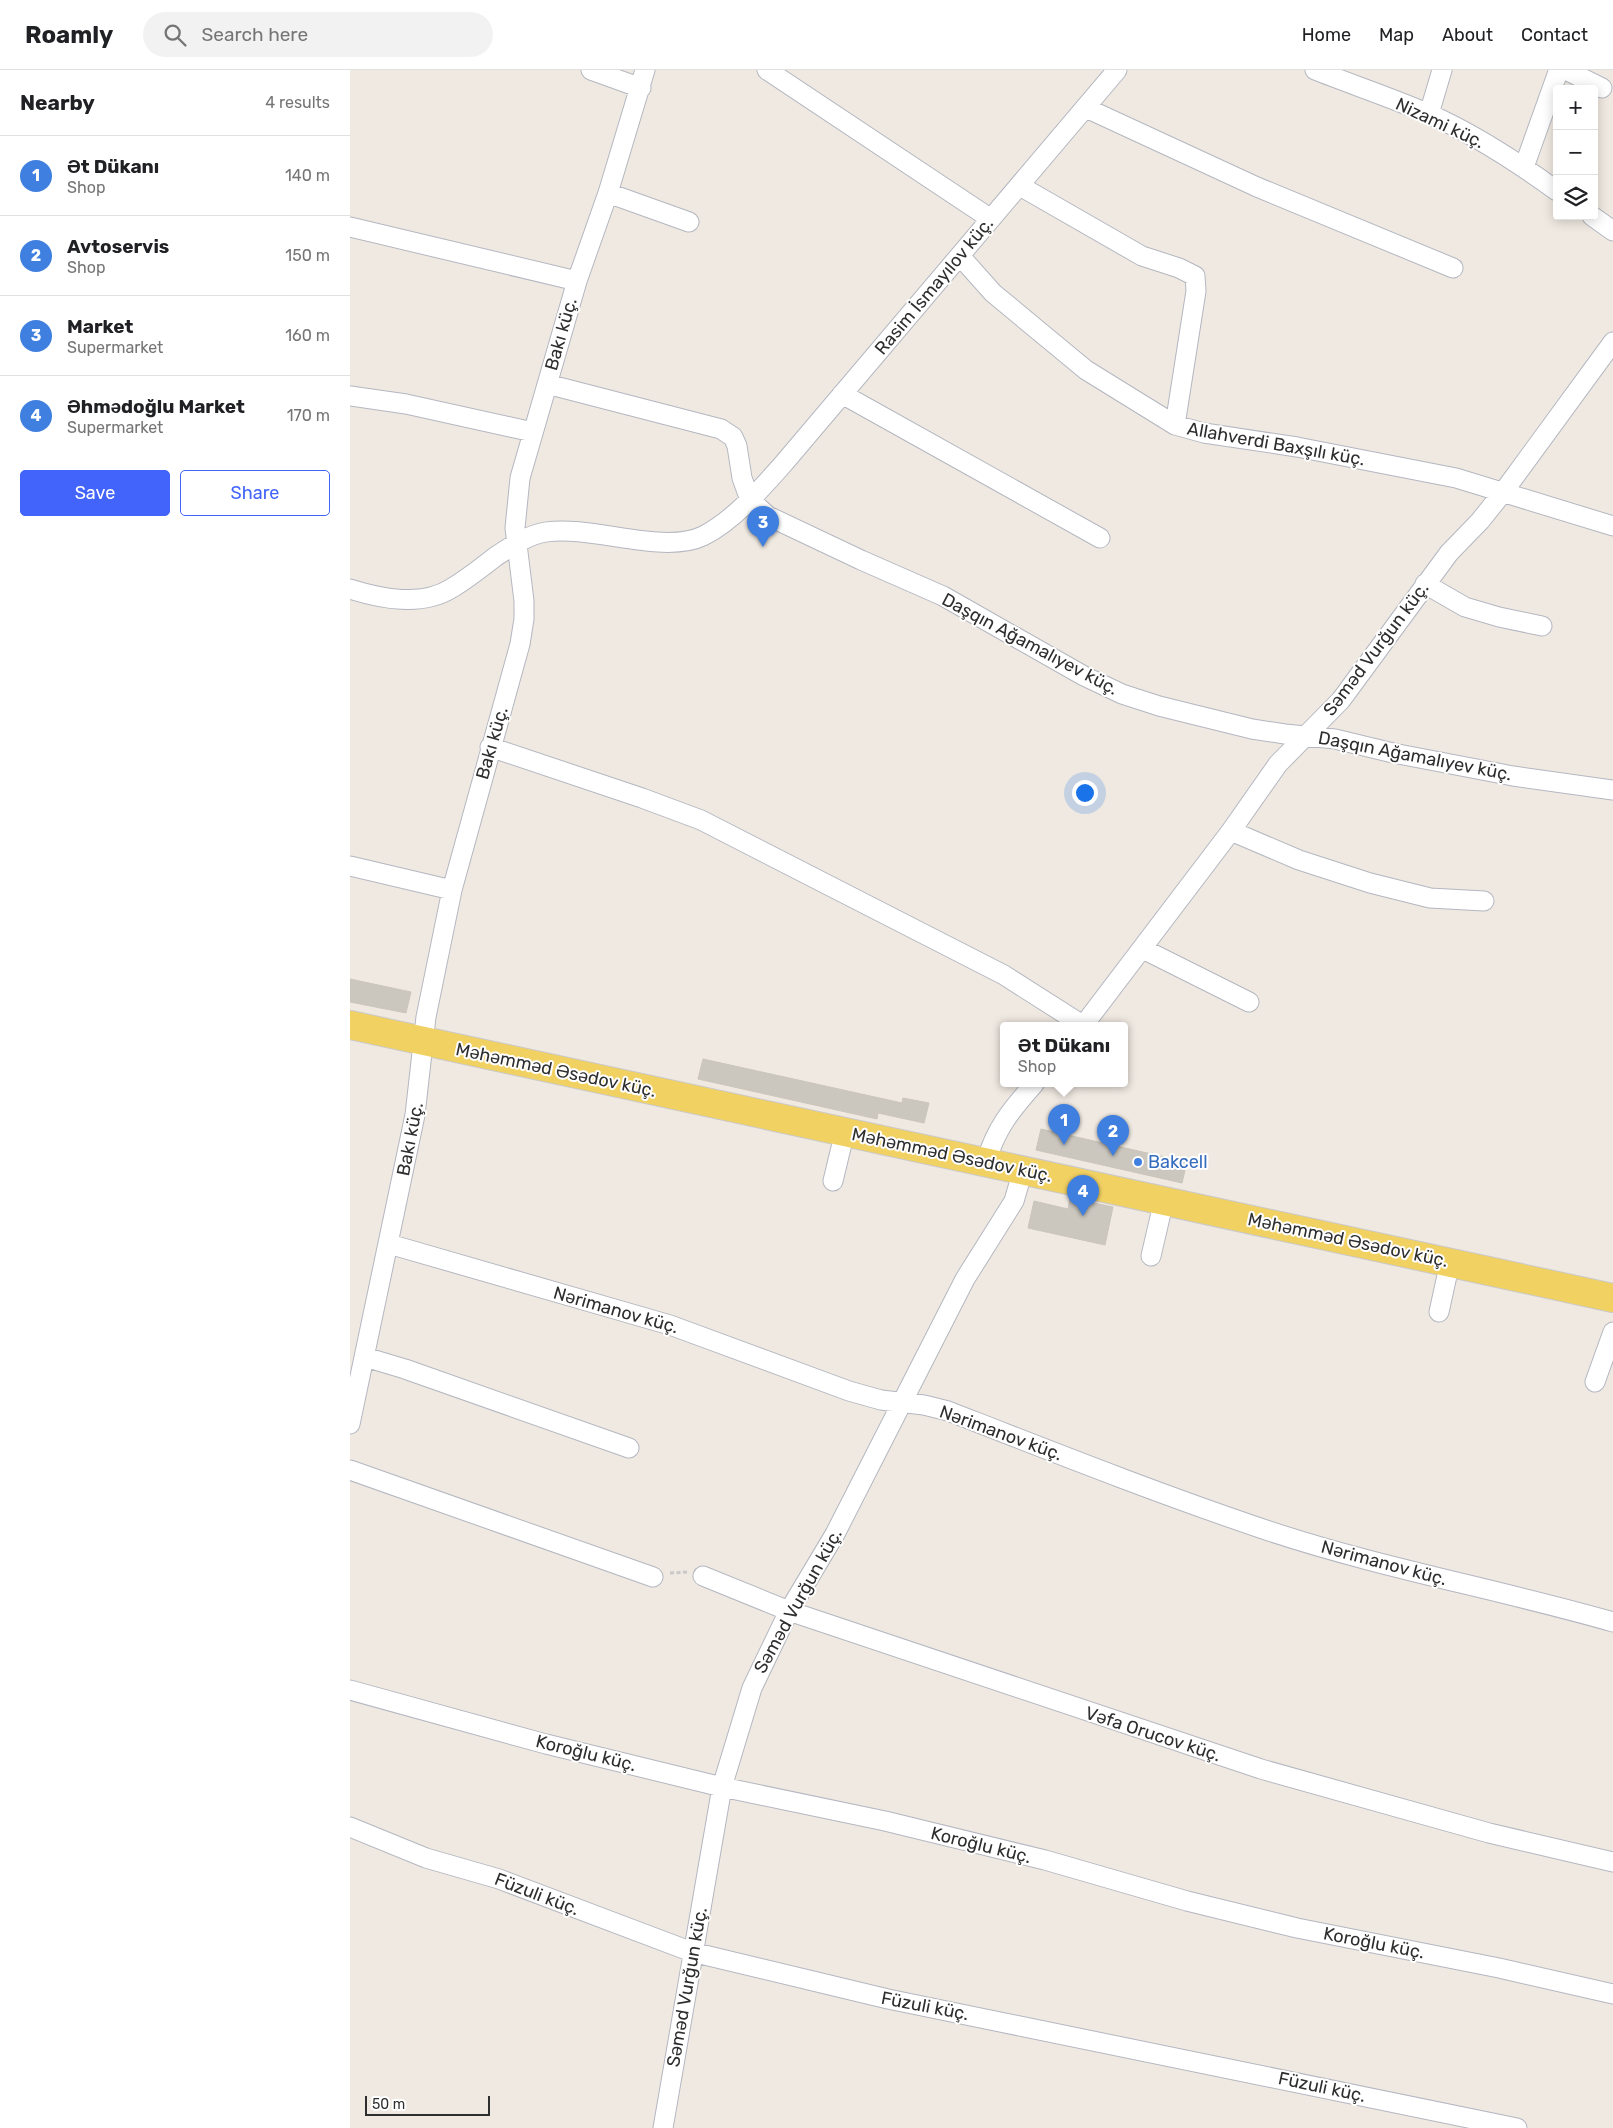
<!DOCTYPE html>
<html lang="en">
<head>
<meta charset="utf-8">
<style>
  :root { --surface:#fff; --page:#f2f2f2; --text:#202124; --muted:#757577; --line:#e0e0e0; --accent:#4264fb }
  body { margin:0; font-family:Rubik,sans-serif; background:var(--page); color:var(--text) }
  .controls { position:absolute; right:15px; top:15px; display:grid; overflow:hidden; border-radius:5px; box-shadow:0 2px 12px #0003 }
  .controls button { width:45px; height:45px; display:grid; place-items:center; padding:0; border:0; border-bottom:1px solid var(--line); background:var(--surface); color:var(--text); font:25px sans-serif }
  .scale { position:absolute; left:15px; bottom:12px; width:125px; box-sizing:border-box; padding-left:5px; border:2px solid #2e2e2e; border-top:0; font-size:14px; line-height:18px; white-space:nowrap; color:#2e2e2e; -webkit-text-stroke:4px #fff; paint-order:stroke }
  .you { position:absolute; left:734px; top:722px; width:18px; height:18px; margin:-12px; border:4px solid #fff; border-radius:50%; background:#1a73e8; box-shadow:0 0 0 8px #1a73e833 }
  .badge { display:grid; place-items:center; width:32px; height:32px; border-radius:50%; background:var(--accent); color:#fff; font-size:16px; font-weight:700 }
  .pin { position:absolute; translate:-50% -41px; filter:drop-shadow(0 1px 2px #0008) }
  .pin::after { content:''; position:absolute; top:26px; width:18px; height:15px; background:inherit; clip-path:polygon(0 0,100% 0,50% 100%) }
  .popup { position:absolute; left:650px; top:952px; width:128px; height:65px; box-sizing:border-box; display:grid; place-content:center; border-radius:5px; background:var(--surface); filter:drop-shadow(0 1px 4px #0005); font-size:16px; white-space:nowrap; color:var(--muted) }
  .popup b { font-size:19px; color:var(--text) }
  .popup::after { content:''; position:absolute; left:50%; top:100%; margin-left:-10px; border:10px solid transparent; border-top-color:var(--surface) }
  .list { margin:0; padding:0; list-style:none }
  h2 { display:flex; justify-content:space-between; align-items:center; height:65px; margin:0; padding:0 20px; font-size:21px }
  h2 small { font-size:16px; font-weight:400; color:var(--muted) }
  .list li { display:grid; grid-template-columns:32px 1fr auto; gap:15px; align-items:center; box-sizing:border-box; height:80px; padding:0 20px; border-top:1px solid var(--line) }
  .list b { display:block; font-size:19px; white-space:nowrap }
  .list p { margin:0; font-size:16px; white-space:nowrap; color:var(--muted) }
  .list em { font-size:16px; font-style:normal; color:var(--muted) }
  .actions { display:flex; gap:10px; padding:15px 20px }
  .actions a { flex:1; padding:11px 0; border:1px solid var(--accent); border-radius:5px; text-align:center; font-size:18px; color:var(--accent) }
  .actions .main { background:var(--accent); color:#fff }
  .icon { flex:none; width:28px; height:28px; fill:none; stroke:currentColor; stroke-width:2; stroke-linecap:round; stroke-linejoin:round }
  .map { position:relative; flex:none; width:1263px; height:2058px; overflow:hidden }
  header { display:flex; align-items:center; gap:30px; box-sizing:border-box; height:70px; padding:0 25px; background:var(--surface); border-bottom:1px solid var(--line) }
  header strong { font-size:24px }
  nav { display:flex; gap:28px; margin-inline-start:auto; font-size:18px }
  .search { width:350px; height:45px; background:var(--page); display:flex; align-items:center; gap:12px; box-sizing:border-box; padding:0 18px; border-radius:28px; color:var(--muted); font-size:19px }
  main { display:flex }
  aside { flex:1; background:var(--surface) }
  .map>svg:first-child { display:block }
</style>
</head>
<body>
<header>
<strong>Roamly</strong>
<div class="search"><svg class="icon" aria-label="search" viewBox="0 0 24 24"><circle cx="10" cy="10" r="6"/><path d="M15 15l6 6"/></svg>Search here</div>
<nav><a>Home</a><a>Map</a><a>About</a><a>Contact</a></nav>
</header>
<main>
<aside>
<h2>Nearby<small>4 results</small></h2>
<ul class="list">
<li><span class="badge" style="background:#3f7fe0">1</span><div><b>Ət Dükanı</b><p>Shop</p></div><em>140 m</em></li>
<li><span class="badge" style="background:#3f7fe0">2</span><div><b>Avtoservis</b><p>Shop</p></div><em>150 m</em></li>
<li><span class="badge" style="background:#3f7fe0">3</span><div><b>Market</b><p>Supermarket</p></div><em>160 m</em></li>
<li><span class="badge" style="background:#3f7fe0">4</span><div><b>Əhmədoğlu Market</b><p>Supermarket</p></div><em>170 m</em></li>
</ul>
<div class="actions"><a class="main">Save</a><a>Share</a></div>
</aside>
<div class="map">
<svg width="1263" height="2058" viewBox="0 0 1263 2058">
  <rect width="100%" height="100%" fill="#efe9e1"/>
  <path fill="#cbc7bf" stroke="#cbc5ba" d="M 0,909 L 61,922 L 56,943 L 0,932 Z
    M 353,989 L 552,1033 L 553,1028 L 579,1033 L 574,1053 L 528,1043 L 527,1049 L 348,1009 Z
    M 691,1059 L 837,1092 L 832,1113 L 686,1080 Z
    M 720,1128 L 763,1137 L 755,1175 L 678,1158 L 684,1131 L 718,1139 Z"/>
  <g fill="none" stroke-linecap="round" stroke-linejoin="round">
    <g stroke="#b4b7c1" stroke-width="21">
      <path id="street" d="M 241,0 L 291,18
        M 417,0 L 641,149
        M 965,0 C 1003,15 1042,28 1079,44 C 1124,64 1167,92 1207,121
        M 1216,0 L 1252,18
        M 736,38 L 907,117 L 1103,198
        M 1079,44 L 1092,0
        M 1174,97 L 1208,2 L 1212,0
        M 670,116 L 792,186 L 829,198 L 845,206 L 846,221 L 825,355
        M 258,123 L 339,152
        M 1242,146 L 1263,161
        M 0,157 L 227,211
        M 610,186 L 643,223 L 736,300 L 825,355 L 854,363 L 947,377 L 1106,408 L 1263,456
        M 197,314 L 371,359 L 383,367 L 387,376 L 392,408 L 400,430 L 418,446 L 511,490 L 593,526 L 734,606 L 772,624 L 809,636 L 902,659 L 935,664 L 985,669 L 1043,683 L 1163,706 L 1263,720
        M 492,324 L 750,468
        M 0,326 L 56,334 L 183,362
        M 1075,514 L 1115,537 L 1149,547 L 1192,556
        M 0,519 C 32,529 72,537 102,518 C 117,509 131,498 145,487 C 160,477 177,465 196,462 C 242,455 313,485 353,466 C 383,451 412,418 434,393 L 767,0
        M 140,677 L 292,728 L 351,750 L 654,905 L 734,956
        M 881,761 L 949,790 L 1020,813 L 1080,828 L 1134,831
        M 0,796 L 102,820
        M 793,879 L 899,932
        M 733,956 L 881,761 L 928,694 L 991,630 L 1099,483 L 1130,451 L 1154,421 L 1263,272
        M 636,1092 C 646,1058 661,1040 684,1014
        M 483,1111 L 495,1061
        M 39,1174 L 320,1255 L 499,1321 L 531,1330 L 574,1335 L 598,1341 C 703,1382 809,1424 916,1460 C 1030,1498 1148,1519 1263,1552
        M 801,1186 L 814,1130
        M 1089,1242 L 1100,1192
        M 15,1287 L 55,1299 L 279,1378
        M 1245,1312 L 1263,1262
        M 0,1354 L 65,1045 L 76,947 L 102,820 L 170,574 L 174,549 L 174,531 L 165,458 L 170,408 L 227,211 L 258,123 L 295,0
        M 0,1400 L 303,1507
        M 353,1506 L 439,1541 L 911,1699 L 1139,1763 L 1263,1792
        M 0,1620 L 196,1674 L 372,1717 L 535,1751 L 695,1790 L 837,1831 L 947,1858 L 1149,1898 L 1263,1924
        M 0,1757 L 76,1788 L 149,1809 L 342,1882 L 538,1929 L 1167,2058
        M 313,2058 L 372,1717 L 402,1618 L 439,1541 L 485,1464 L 615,1209 L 664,1131 L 673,1100"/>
    </g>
    <g stroke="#c9c9c9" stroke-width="30">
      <path id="primary" d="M 0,955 L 1263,1228"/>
    </g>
    <path stroke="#c9c9c9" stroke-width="3" stroke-dasharray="4 2.5" stroke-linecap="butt" d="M 320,1503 L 338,1502"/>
    <use href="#street" stroke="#fff" stroke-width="19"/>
    <use href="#primary" stroke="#f2d163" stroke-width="28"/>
  </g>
  <circle fill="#3f7fe0" stroke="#fff" stroke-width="2" cx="788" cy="1092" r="5"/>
  <g text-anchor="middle" stroke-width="4" stroke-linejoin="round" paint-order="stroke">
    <g font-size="18" fill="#2e2e2e" stroke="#fff">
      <text transform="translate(1090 53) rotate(25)" y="6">Nizami küç.</text>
      <text transform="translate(584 216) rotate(-50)" y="6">Rasim İsmayılov küç.</text>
      <text transform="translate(211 264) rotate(-74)" y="6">Bakı küç.</text>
      <text transform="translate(926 374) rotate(10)" y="6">Allahverdi Baxşılı küç.</text>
      <text transform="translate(680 574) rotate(28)" y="6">Daşqın Ağamalıyev küç.</text>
      <text transform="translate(1026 579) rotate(-53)" y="6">Səməd Vurğun küç.</text>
      <text transform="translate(142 673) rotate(-74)" y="6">Bakı küç.</text>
      <text transform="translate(1065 686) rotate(11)" y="6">Daşqın Ağamalıyev küç.</text>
      <text transform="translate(206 1000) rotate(12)" y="6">Məhəmməd Əsədov küç.</text>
      <text transform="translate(60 1069) rotate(-79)" y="6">Bakı küç.</text>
      <text transform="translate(602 1085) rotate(12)" y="6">Məhəmməd Əsədov küç.</text>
      <text transform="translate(998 1170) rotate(12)" y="6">Məhəmməd Əsədov küç.</text>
      <text transform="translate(266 1240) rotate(16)" y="6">Nərimanov küç.</text>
      <text transform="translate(651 1363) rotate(20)" y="6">Nərimanov küç.</text>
      <text transform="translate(1034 1493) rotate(15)" y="6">Nərimanov küç.</text>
      <text transform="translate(448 1531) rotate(-61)" y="6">Səməd Vurğun küç.</text>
      <text transform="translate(803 1664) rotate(18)" y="6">Vəfa Orucov küç.</text>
      <text transform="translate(236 1683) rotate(14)" y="6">Koroğlu küç.</text>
      <text transform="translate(631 1775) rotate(14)" y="6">Koroğlu küç.</text>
      <text transform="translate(187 1824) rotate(21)" y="6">Füzuli küç.</text>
      <text transform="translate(1024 1873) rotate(11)" y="6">Koroğlu küç.</text>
      <text transform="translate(337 1917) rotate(-80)" y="6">Səməd Vurğun küç.</text>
      <text transform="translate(575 1936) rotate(11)" y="6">Füzuli küç.</text>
      <text transform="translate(972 2017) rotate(12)" y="6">Füzuli küç.</text>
    </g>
    <g font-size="18" fill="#366cbe" stroke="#fff" text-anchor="start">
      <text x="798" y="1098">Bakcell</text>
    </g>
  </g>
</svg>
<div class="controls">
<button>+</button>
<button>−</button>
<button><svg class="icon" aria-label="layers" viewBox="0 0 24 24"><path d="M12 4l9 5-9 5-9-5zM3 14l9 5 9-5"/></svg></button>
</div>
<div class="scale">50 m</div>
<div class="you"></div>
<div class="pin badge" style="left:714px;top:1075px;background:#3f7fe0">1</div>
<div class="popup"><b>Ət Dükanı</b>Shop</div>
<div class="pin badge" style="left:763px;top:1086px;background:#3f7fe0">2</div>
<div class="pin badge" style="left:413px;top:477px;background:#3f7fe0">3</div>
<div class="pin badge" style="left:733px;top:1146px;background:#3f7fe0">4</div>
</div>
</main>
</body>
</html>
